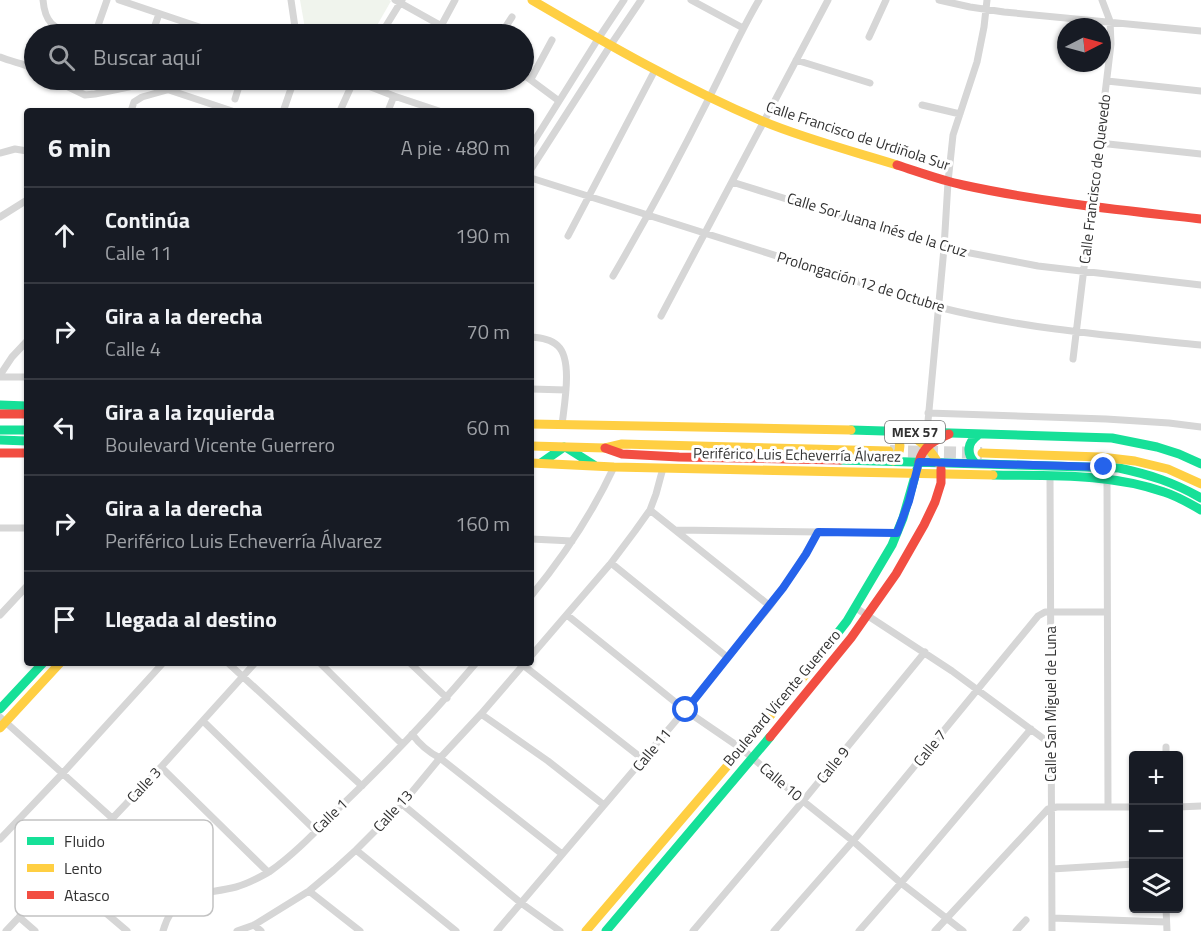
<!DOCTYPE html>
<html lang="es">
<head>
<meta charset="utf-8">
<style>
  :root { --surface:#171b24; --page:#20242c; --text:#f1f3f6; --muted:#9ea1a6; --line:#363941 }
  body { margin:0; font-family:"Titillium Web",sans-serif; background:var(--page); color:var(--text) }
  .controls { position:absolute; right:18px; bottom:18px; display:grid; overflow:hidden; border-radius:6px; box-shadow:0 2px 4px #0004 }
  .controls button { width:54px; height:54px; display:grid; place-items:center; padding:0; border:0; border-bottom:2px solid var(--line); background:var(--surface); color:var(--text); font:30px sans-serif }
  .compass { position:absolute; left:1057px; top:18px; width:54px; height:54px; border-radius:50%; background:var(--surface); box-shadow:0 2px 4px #0004; rotate:84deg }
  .stop { position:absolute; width:18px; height:18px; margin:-14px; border:4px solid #2563eb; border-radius:50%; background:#fff }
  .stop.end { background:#2563eb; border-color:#fff; box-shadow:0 2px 6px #0008 }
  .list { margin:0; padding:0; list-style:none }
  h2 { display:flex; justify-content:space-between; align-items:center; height:78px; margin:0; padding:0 24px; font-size:26px }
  h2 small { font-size:20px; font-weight:400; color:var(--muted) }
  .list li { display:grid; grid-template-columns:39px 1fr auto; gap:18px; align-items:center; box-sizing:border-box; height:96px; padding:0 24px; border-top:2px solid var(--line) }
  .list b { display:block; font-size:22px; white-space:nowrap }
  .list p { margin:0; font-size:20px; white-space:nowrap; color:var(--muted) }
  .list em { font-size:20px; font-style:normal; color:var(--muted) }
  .icon { flex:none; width:33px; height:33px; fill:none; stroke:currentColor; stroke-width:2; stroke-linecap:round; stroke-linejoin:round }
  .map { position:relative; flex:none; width:1201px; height:931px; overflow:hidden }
  .search { position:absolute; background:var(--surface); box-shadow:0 2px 4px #0004; left:24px; top:24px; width:510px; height:66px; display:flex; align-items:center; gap:15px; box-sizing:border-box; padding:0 21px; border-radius:33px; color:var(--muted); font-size:22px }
  .panel { position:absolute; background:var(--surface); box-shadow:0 2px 4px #0004; left:24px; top:108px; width:510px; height:558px; border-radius:6px }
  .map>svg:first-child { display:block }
</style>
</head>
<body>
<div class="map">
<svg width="1201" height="931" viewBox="0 0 1201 931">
  <rect width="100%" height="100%" fill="#fff"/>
  <path fill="#f0f4ed" d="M 300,0 L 389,0 L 391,1 L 372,34 L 306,34 Z"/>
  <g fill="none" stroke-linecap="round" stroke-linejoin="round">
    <path stroke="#d6d6d6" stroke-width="12" stroke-dasharray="12 6" stroke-linecap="butt" d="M 890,451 L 982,453"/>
    <path stroke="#d6d6d6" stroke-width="7" d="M 43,0 C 45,23 53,28 74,34
      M 119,0 L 220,34
      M 291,0 L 296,34
      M 395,0 L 456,34
      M 691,0 L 743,28
      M 939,0 L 970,7 L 1004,12 L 1201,31
      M 441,26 L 455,0
      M 95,34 L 107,0
      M 152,34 L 159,14
      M 381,34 L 402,0
      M 501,34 L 512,17
      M 869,37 L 886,0
      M 0,57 C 11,62 24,63 34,69
      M 796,60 L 870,83
      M 524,75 L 559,101
      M 531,79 L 552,40
      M 54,80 L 85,95 L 95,94 L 138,85 L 146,85 L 157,86 L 232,111
      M 353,80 L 394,96 L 439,111
      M 1107,81 L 1201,91
      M 184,82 L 185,80
      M 235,99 L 241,80
      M 922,105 L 960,114
      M 284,109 L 294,80
      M 131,111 L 134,102 L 142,97 L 167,90
      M 340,111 L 354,80
      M 388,111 L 394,96
      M 1099,143 L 1201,154
      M 531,146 L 598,39 L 624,0
      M 0,153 L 15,149 L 27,151
      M 531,169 L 610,46 L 641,0
      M 531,178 L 938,307 C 1025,329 1113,336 1201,345
      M 732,182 L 944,248 L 1038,266 L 1201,285
      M 0,217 L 27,200
      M 568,236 L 655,70
      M 613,276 C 647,218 679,158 709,98 C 726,65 740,32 759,0
      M 661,316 L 828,0
      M 531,337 C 540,338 551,339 558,346 C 573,360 564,406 562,425
      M 1073,359 L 1111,44 L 1110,21 L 1102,0
      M 0,375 L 12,357 L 27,341
      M 0,377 L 27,377
      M 531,389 L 566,390
      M 928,413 L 1106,419 L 1169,423 L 1201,427
      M 927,432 L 944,248 L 948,182 L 953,135 L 977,62 L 984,27 L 987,0
      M 1050,476 L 1052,931
      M 1107,479 L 1108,807
      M 650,510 L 770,606
      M 0,528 L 27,528
      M 676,530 L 897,533
      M 531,539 L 572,541
      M 611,563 L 727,657
      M 531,596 C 564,556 592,514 614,467
      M 856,608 L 952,671 L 1052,745
      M 0,615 L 27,586
      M 567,615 L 685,710 L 742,749 L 803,801 L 853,841 L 901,883 L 963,931
      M 531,656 L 611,563 L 635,531 L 650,510 L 656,494 L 663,468
      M 228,663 L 362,786
      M 320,663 L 402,744
      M 410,663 L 447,698
      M 523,665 L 644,760
      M 481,714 L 548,761 L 604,805
      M 0,717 L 112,818
      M 203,721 L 316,831
      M 412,734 C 420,745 428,752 440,758 L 562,854
      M 1166,747 L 1166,756
      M 161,767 L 268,872
      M 402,804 L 521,903 L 560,931
      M 1178,807 L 1201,806
      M 0,839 L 62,774 L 163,663
      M 356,850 L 456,931
      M 1052,869 L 1134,864
      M 60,874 L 127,931
      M 309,891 L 360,931
      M 1166,908 L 1167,931
      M 19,917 L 35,931
      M 1052,918 L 1166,922
      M 254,925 L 261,931
      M 6,931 L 161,767 L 255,663
      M 163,931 C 175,889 201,896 236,887 C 248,884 258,878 269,872 C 295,854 318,829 340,807 C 388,761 433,714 476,663
      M 237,931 L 254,925 L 309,891 L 334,870 L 356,850 L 402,804 L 440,758 L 481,714 L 525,663
      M 497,931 L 685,710 L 770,606 L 795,571 L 818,532
      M 693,931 L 803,801 L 925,652
      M 774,931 L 853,841 L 1038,616 L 1045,612 L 1107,612
      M 859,931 L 901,883 L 1031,729
      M 935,931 L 1048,809 L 1057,807 L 1134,807
      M 1016,931 L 1026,920"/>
    <path stroke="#16e098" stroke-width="9" d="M 0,405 L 27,406
      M 0,430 L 27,430
      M 851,430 L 1112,438 L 1157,447 L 1179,454 L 1201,464
      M 0,440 L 27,441
      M 567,448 L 594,465
      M 840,460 L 1119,468 C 1151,475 1173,482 1201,498
      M 541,463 L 564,447
      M 975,463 C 966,453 967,443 978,435
      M 993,475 C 1049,476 1110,473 1164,492 C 1177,496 1189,503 1201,510
      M 833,639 L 847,621 L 892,545 L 903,518 L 917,469
      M 0,709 L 43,663
      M 606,931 L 770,737"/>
    <path stroke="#ffcf43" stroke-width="9" d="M 532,0 C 607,44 682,87 762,121 C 805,139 852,151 897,165
      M 531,424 L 851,430
      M 893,431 C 902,441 902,451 893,461
      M 907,433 C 920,441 931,449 938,463
      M 531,446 L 605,448 L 622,444 L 889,451
      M 982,453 L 1101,457 L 1135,461 L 1168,469 L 1201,484
      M 531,463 L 614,467 L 993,475
      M 0,728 L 60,663
      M 586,931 L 806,674 L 833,639"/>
    <path stroke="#f24e42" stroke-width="9" d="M 897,165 C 919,172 940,180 963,185 C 1041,202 1121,210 1201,219
      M 0,414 L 27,414
      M 605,448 L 622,454 L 679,457 L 840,460
      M 0,453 L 27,453
      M 919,462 C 923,446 935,440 949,434
      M 770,737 L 851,638 L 896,574 L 924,525 L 935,502 L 941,483 L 941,469"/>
  </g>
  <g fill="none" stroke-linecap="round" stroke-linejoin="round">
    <path stroke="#2563eb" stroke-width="8" d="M 686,710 L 783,588 L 806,554 L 818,532 L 897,533 L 909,501 L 919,462 L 1104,467"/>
  </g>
  <g text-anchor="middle" stroke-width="6" stroke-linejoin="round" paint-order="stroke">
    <rect fill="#fff" stroke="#707070" stroke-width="1.5" x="885" y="421" width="60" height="22" rx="4.5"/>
    <g font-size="14" font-weight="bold" fill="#323232">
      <text x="915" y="437">MEX 57</text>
    </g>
    <g font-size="15" fill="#323232" stroke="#fff">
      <text transform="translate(858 136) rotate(18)" y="5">Calle Francisco de Urdiñola Sur</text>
      <text transform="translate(1095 179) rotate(-83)" y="5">Calle Francisco de Quevedo</text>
      <text transform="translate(877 225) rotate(17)" y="5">Calle Sor Juana Inés de la Cruz</text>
      <text transform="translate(861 282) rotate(17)" y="5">Prolongación 12 de Octubre</text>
      <text transform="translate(797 455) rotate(1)" y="5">Periférico Luis Echeverría Álvarez</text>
      <text transform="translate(782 698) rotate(-50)" y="5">Boulevard Vicente Guerrero</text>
      <text transform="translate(1051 704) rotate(-90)" y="5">Calle San Miguel de Luna</text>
      <text transform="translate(930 748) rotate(-51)" y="5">Calle 7</text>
      <text transform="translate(652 750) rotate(-50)" y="5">Calle 11</text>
      <text transform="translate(833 765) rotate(-51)" y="5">Calle 9</text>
      <text transform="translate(781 782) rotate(40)" y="5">Calle 10</text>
      <text transform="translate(144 785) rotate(-47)" y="5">Calle 3</text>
      <text transform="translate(393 811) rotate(-48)" y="5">Calle 13</text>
      <text transform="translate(330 816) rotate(-44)" y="5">Calle 1</text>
    </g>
  </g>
  <rect x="15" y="820" width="198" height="96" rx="9" fill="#fff" stroke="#c2c2c2" stroke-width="1.5"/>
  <rect x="27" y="837" width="27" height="8" fill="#16e098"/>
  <rect x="27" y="864" width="27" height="8" fill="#ffcf43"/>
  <rect x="27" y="891" width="27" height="8" fill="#f24e42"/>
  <g font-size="16" fill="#323232">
    <text x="64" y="847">Fluido</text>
    <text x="64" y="874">Lento</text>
    <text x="64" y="901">Atasco</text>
  </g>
</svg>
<div class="controls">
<button>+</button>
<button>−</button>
<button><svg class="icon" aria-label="layers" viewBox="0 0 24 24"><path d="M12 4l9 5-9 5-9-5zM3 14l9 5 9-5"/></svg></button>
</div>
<svg class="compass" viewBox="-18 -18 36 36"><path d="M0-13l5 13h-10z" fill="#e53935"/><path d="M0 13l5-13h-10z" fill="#9ea1a6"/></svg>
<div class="stop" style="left:686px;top:710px"></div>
<div class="stop end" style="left:1104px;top:467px"></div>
<div class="search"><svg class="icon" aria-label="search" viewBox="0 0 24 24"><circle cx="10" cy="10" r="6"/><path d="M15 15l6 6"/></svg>Buscar aquí</div>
<section class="panel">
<h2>6 min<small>A pie · 480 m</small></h2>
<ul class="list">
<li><svg class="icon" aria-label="ahead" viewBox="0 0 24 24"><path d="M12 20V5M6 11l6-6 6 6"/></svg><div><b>Continúa</b><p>Calle 11</p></div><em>190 m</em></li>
<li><svg class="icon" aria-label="right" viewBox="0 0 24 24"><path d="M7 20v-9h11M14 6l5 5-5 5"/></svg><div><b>Gira a la derecha</b><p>Calle 4</p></div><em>70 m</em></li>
<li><svg class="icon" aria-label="left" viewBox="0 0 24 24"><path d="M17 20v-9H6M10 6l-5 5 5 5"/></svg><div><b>Gira a la izquierda</b><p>Boulevard Vicente Guerrero</p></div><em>60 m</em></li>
<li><svg class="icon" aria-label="right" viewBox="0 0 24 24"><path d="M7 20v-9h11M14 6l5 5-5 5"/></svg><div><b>Gira a la derecha</b><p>Periférico Luis Echeverría Álvarez</p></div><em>160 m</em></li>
<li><svg class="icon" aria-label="arrive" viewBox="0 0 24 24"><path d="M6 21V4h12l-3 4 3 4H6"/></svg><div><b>Llegada al destino</b></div></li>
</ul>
</section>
</div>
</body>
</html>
